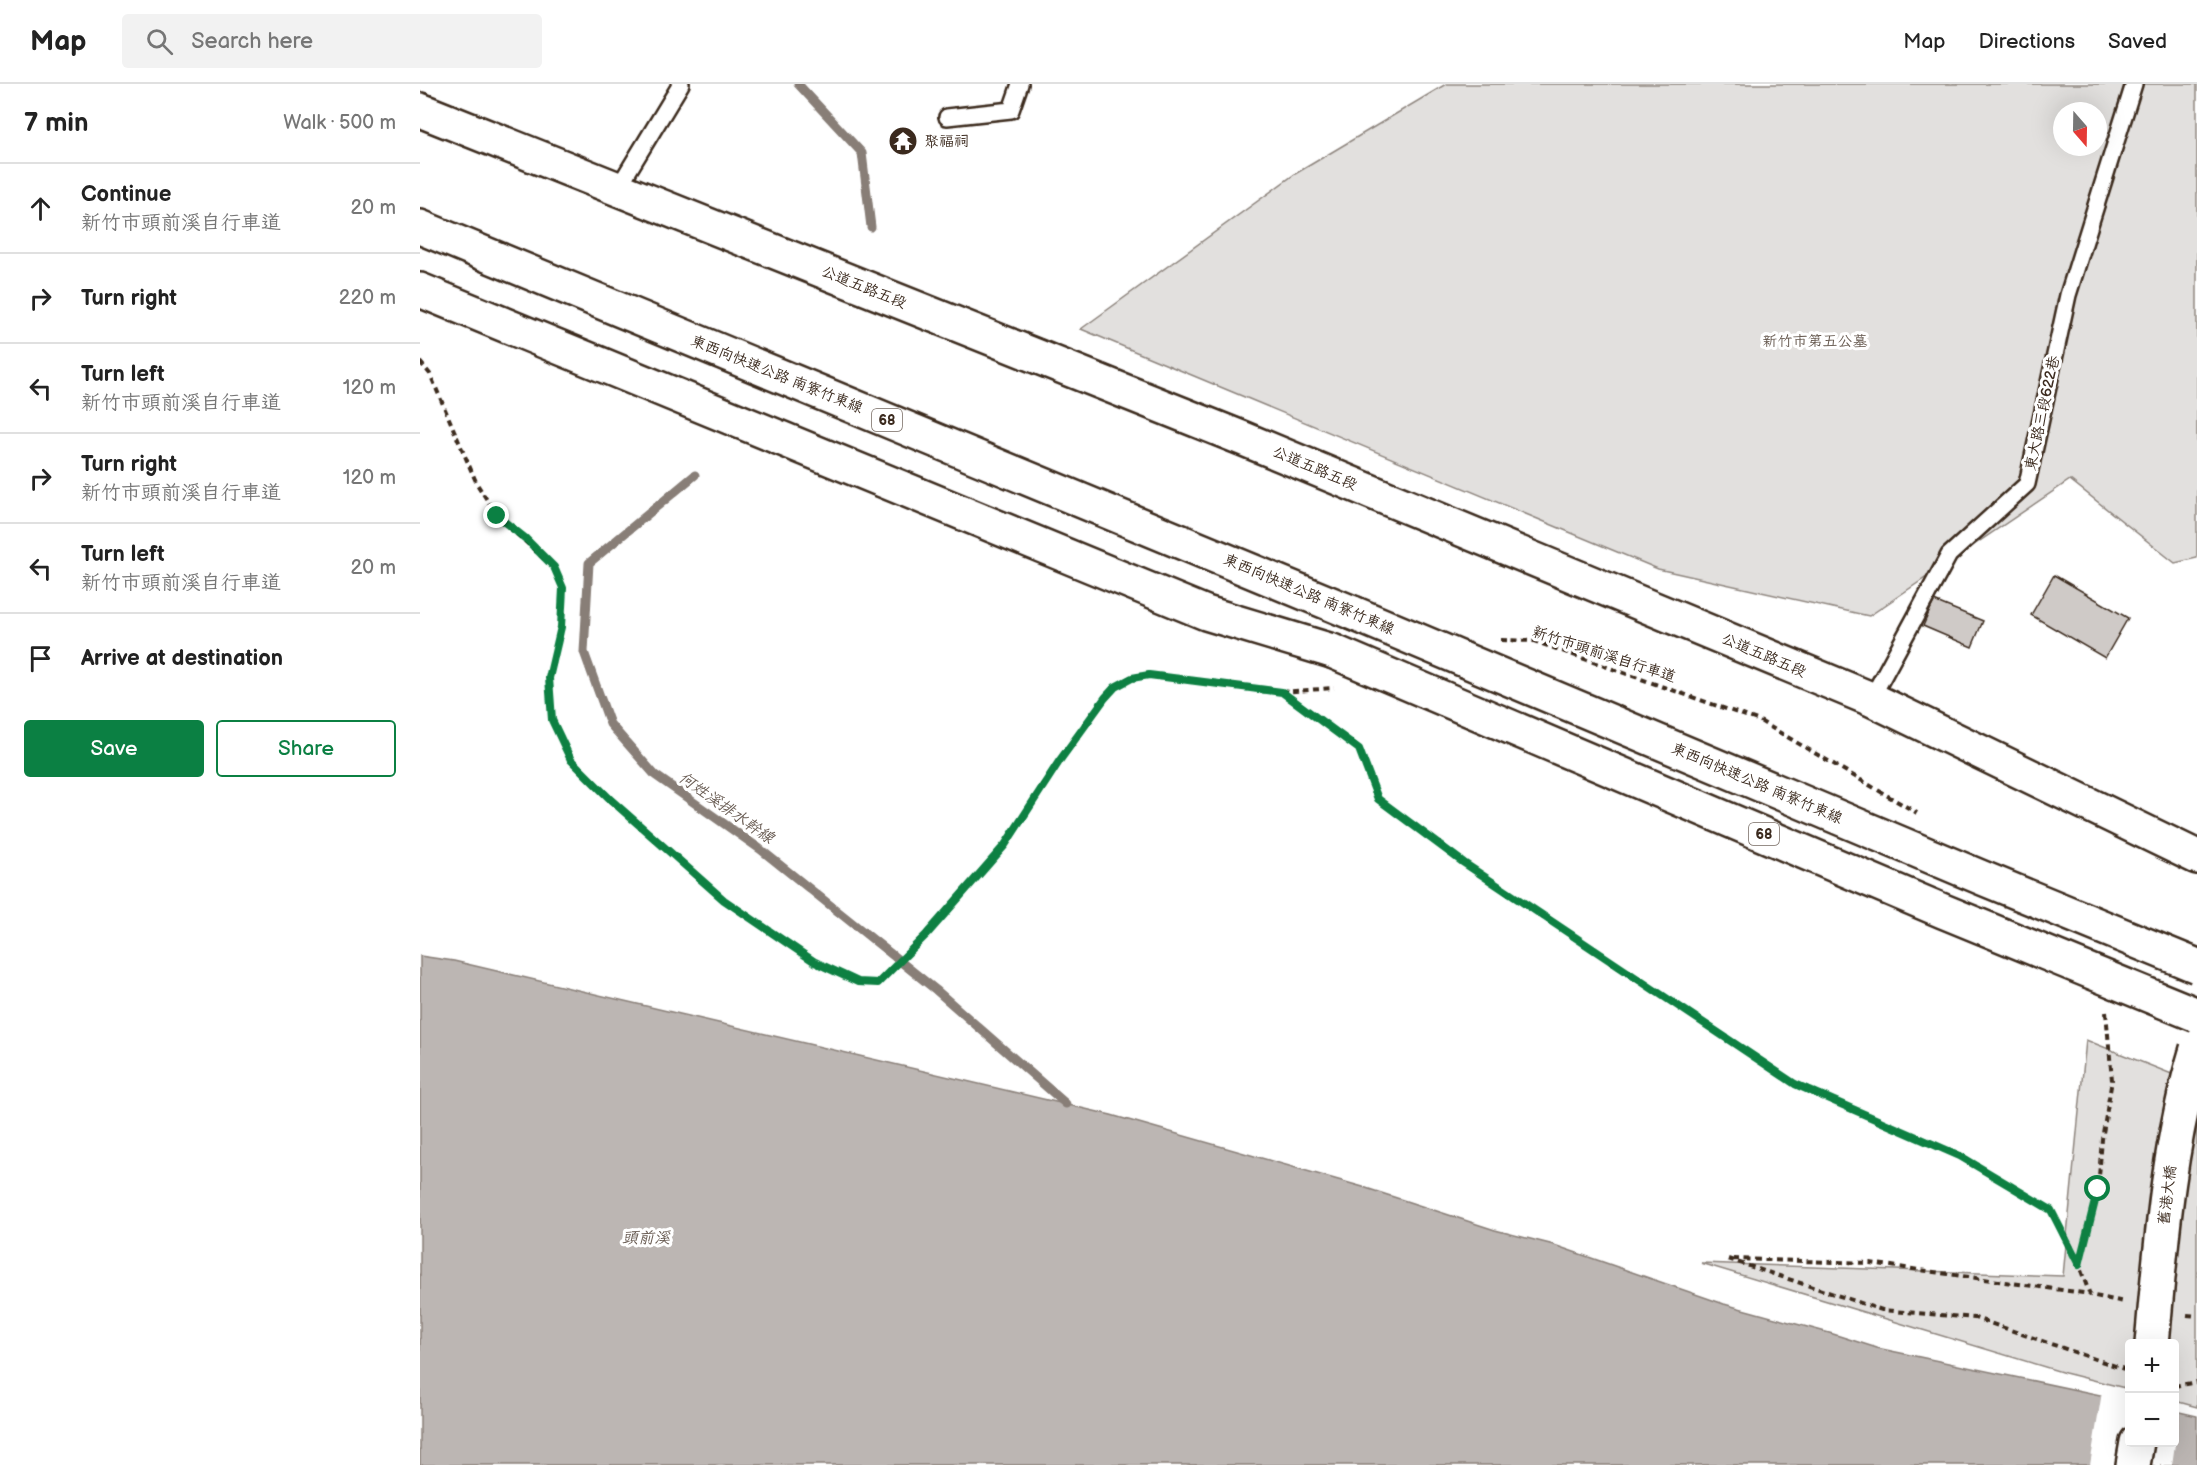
<!DOCTYPE html>
<html lang="en">
<head>
<meta charset="utf-8">
<style>
  :root { --surface:#fff; --page:#f2f2f2; --text:#222; --muted:#767676; --line:#e0e0e0; --accent:#0b8043 }
  body { margin:0; font-family:"Balsamiq Sans","LXGW WenKai TC",sans-serif; background:var(--page); color:var(--text) }
  .controls { position:absolute; right:18px; bottom:18px; display:grid; overflow:hidden; border-radius:6px; box-shadow:0 6px 24px #0002 }
  .controls button { width:54px; height:54px; display:grid; place-items:center; padding:0; border:0; border-bottom:2px solid var(--line); background:var(--surface); color:var(--text); font:30px sans-serif }
  .compass { position:absolute; left:1633px; top:18px; width:54px; height:54px; border-radius:50%; background:var(--surface); box-shadow:0 6px 24px #0002; rotate:160deg }
  .stop { position:absolute; width:18px; height:18px; margin:-14px; border:4px solid #0b8043; border-radius:50%; background:#fff }
  .stop.end { background:#0b8043; border-color:#fff; box-shadow:0 2px 6px #0008 }
  .list { margin:0; padding:0; list-style:none }
  h2 { display:flex; justify-content:space-between; align-items:center; height:78px; margin:0; padding:0 24px; font-size:26px }
  h2 small { font-size:20px; font-weight:400; color:var(--muted) }
  .list li { display:grid; grid-template-columns:39px 1fr auto; gap:18px; align-items:center; box-sizing:border-box; height:90px; padding:0 24px; border-top:2px solid var(--line) }
  .list b { display:block; font-size:22px; white-space:nowrap }
  .list p { margin:0; font-size:20px; white-space:nowrap; color:var(--muted) }
  .list em { font-size:20px; font-style:normal; color:var(--muted) }
  .actions { display:flex; gap:12px; padding:18px 24px }
  .actions a { flex:1; padding:14px 0; border:2px solid var(--accent); border-radius:6px; text-align:center; font-size:21px; color:var(--accent) }
  .actions .main { background:var(--accent); color:#fff }
  .icon { flex:none; width:33px; height:33px; fill:none; stroke:currentColor; stroke-width:2; stroke-linecap:round; stroke-linejoin:round }
  .map { position:relative; flex:none; width:1777px; height:1381px; overflow:hidden }
  header { display:flex; align-items:center; gap:36px; box-sizing:border-box; height:84px; padding:0 30px; background:var(--surface); border-bottom:2px solid var(--line) }
  header strong { font-size:28px }
  nav { display:flex; gap:33px; margin-inline-start:auto; font-size:21px }
  .search { width:420px; height:54px; background:var(--page); display:flex; align-items:center; gap:15px; box-sizing:border-box; padding:0 21px; border-radius:6px; color:var(--muted); font-size:22px }
  main { display:flex }
  aside { flex:1; background:var(--surface) }
  .map>svg:first-child { display:block }
</style>
</head>
<body>
<header>
<strong>Map</strong>
<div class="search"><svg class="icon" aria-label="search" viewBox="0 0 24 24"><circle cx="10" cy="10" r="6"/><path d="M15 15l6 6"/></svg>Search here</div>
<nav><a>Map</a><a>Directions</a><a>Saved</a></nav>
</header>
<main>
<aside>
<h2>7 min<small>Walk · 500 m</small></h2>
<ul class="list">
<li><svg class="icon" aria-label="ahead" viewBox="0 0 24 24"><path d="M12 20V5M6 11l6-6 6 6"/></svg><div><b>Continue</b><p>新竹市頭前溪自行車道</p></div><em>20 m</em></li>
<li><svg class="icon" aria-label="right" viewBox="0 0 24 24"><path d="M7 20v-9h11M14 6l5 5-5 5"/></svg><div><b>Turn right</b></div><em>220 m</em></li>
<li><svg class="icon" aria-label="left" viewBox="0 0 24 24"><path d="M17 20v-9H6M10 6l-5 5 5 5"/></svg><div><b>Turn left</b><p>新竹市頭前溪自行車道</p></div><em>120 m</em></li>
<li><svg class="icon" aria-label="right" viewBox="0 0 24 24"><path d="M7 20v-9h11M14 6l5 5-5 5"/></svg><div><b>Turn right</b><p>新竹市頭前溪自行車道</p></div><em>120 m</em></li>
<li><svg class="icon" aria-label="left" viewBox="0 0 24 24"><path d="M17 20v-9H6M10 6l-5 5 5 5"/></svg><div><b>Turn left</b><p>新竹市頭前溪自行車道</p></div><em>20 m</em></li>
<li><svg class="icon" aria-label="arrive" viewBox="0 0 24 24"><path d="M6 21V4h12l-3 4 3 4H6"/></svg><div><b>Arrive at destination</b></div></li>
</ul>
<div class="actions"><a class="main">Save</a><a>Share</a></div>
</aside>
<div class="map">
<svg width="1777" height="1381" viewBox="0 0 1777 1381">
  <rect width="100%" height="100%" fill="#fff"/>
  <filter id="ink" filterUnits="userSpaceOnUse"><feTurbulence type="fractalNoise" baseFrequency=".0167" numOctaves="2"/><feDisplacementMap in="SourceGraphic" scale="12" xChannelSelector="R" yChannelSelector="G"/><feConvolveMatrix kernelMatrix="1 2 1 2 8 2 1 2 1" color-interpolation-filters="sRGB"/></filter>
  <g filter="url(#ink)">
    <path fill="#e2e0de" stroke="#8e857e" stroke-width="1.5" fill-rule="evenodd" d="M 1026,0 L 1777,0 L 1777,474 L 1755,479 L 1650,396 L 1449,532 L 1238,485 L 661,245 L 875,90 ZM 1642,27 L 1678,27 L 1678,63 L 1642,63 Z
      M 1666,956 L 1777,1000 L 1777,1323 L 1755,1317 L 1754,1260 L 1710,1260 L 1709,1305 L 1645,1289 L 1281,1179 L 1643,1192 Z"/>
    <path fill="#bcb6b3" stroke="#887e77" stroke-width="1.5" d="M 0,872 L 34,877 L 691,1031 L 943,1103 L 1075,1146 L 1134,1161 L 1304,1220 L 1413,1250 L 1457,1264 L 1709,1317 L 1710,1358 L 1754,1358 L 1755,1327 L 1777,1332 L 1777,1381 L 0,1381 Z"/>
    <path fill="#fff" d="M 1682,1308 L 1710,1314 L 1710,1358 L 1754,1358 L 1754,1324 L 1760,1325 L 1752,1381 L 1670,1381 Z"/>
    <g fill="none" stroke-linecap="round" stroke-linejoin="round">
      <path stroke="#887e77" stroke-width="9" d="M 378,0 L 442,69 L 451,143
        M 275,391 L 169,479 L 164,568 L 190,640 L 235,691 L 340,765 L 516,906 L 646,1020"/>
    </g>
    <path fill="#cfcac7" stroke="#3b2a1e" stroke-width="1.5" d="M 1634,491 L 1708,534 L 1685,574 L 1611,531 Z
      M 1514,517 L 1563,537 L 1552,563 L 1503,542 Z"/>
    <g fill="none" stroke-linecap="round" stroke-linejoin="round">
      <g stroke="#3b2a1e" stroke-width="20">
        <path id="service" d="M 527,33 L 591,26 L 600,0
          M 198,104 L 261,0
          M 1451,615 L 1529,471 L 1607,400 L 1648,211 L 1714,0"/>
      </g>
      <g stroke="#3b2a1e" stroke-width="38">
        <path id="tertiary" d="M 0,26 L 824,355 L 1451,615 L 1777,773"/>
      </g>
      <g stroke="#3b2a1e" stroke-width="38">
        <path id="secondary" d="M 1713,1381 L 1717,1358"/>
      </g>
      <g stroke="#3b2a1e" stroke-width="38">
        <path id="trunk" d="M 0,143 L 933,529
          M 0,206 L 786,529 L 912,567"/>
      </g>
      <path stroke="#3b2a1e" stroke-width="4" stroke-dasharray="6 4.5" stroke-linecap="butt" d="M 0,278 L 10,290 L 57,400 L 77,432 L 134,483 L 143,504 L 141,543 L 129,594 L 132,636 L 151,676 L 191,716 L 304,816 L 395,878 L 438,898 L 458,899 L 506,850 L 585,761 L 640,676 L 685,614 L 695,603 L 712,593 L 729,591 L 862,608 L 914,604
        M 1081,556 L 1114,557 L 1340,637 L 1497,729
        M 863,608 L 939,665 L 958,715 L 1044,779 L 1375,1000 L 1540,1072 L 1631,1126 L 1659,1180
        M 1686,928 L 1692,996 L 1682,1055 L 1678,1105 L 1659,1181 L 1670,1211 L 1704,1218
        M 1308,1175 L 1462,1226 L 1555,1234 L 1710,1287
        M 1313,1175 L 1450,1179 L 1670,1210
        M 1767,1231 L 1777,1232
        M 1754,1302 L 1777,1298"/>
      <use href="#service" stroke="#fff" stroke-width="15"/>
      <use href="#tertiary" stroke="#fff" stroke-width="33"/>
      <use href="#secondary" stroke="#fff" stroke-width="33"/>
      <use href="#trunk" stroke="#fff" stroke-width="33"/>
      <g stroke="#3b2a1e" stroke-width="38" stroke-linecap="butt">
        <path id="secondary-bridge" d="M 1732,1260 C 1741,1160 1748,1061 1777,965"/>
      </g>
      <g stroke="#3b2a1e" stroke-width="38" stroke-linecap="butt">
        <path id="trunk-bridge" d="M 933,529 L 1560,793 L 1777,882
          M 912,567 L 1523,827 L 1777,931"/>
      </g>
      <use href="#secondary-bridge" stroke="#fff" stroke-width="33"/>
      <use href="#trunk-bridge" stroke="#fff" stroke-width="33"/>
    </g>
  </g>
  <g fill="none" stroke-linecap="round" stroke-linejoin="round" filter="url(#ink)">
    <path stroke="#0b8043" stroke-width="8" d="M 77,432 L 106,455 L 134,483 L 143,504 L 141,543 L 129,594 L 132,636 L 151,676 L 191,716 L 304,816 L 395,878 L 438,898 L 458,899 L 507,850 L 585,761 L 640,676 L 685,614 L 695,603 L 712,594 L 729,591 L 862,608 L 939,665 L 958,715 L 1044,779 L 1375,1000 L 1540,1072 L 1631,1126 L 1659,1181 L 1678,1105"/>
  </g>
  <defs>
    <g id="temple-disc" transform="scale(1.5)"><circle r="9.5" fill="#3b2a1e" stroke="#fff"/><path d="M0-6L5-2H3V0L6.5 2.5H4V6H1.5V3h-3V6H-4V2.5H-6.5L-3 0V-2H-5Z" fill="#fff"/></g>
  </defs>
  <g fill-rule="evenodd">
    <use href="#temple-disc" x="483" y="57"/>
  </g>
  <g text-anchor="middle" stroke-width="6" stroke-linejoin="round" paint-order="stroke">
    <g fill="#fff" stroke="#766a62" stroke-width="1.5">
      <rect x="452" y="325" width="30" height="22" rx="4.5"/>
      <rect x="1329" y="739" width="30" height="22" rx="4.5"/>
    </g>
    <g font-size="14" font-weight="bold" fill="#3b2a1e">
      <text x="467" y="341">68</text>
      <text x="1344" y="755">68</text>
    </g>
    <g font-size="15" fill="#3b2a1e" stroke="#fff" text-anchor="start">
      <text x="504" y="62">聚福祠</text>
    </g>
    <g font-size="15" fill="#3b2a1e" stroke="#fff">
      <text transform="translate(444 203) rotate(22)" y="5">公道五路五段</text>
      <text transform="translate(357 290) rotate(22)" y="5">東西向快速公路 南寮竹東線</text>
      <text transform="translate(1622 329) rotate(-78)" y="5">東大路三段622巷</text>
      <text transform="translate(895 384) rotate(23)" y="5">公道五路五段</text>
      <text transform="translate(889 510) rotate(23)" y="5">東西向快速公路 南寮竹東線</text>
      <text transform="translate(1184 570) rotate(18)" y="5">新竹市頭前溪自行車道</text>
      <text transform="translate(1344 571) rotate(23)" y="5">公道五路五段</text>
      <text transform="translate(1337 699) rotate(23)" y="5">東西向快速公路 南寮竹東線</text>
      <text transform="translate(1747 1111) rotate(-83)" y="5">舊港大橋</text>
    </g>
    <g font-size="15" fill="#65584e" stroke="#fff">
      <text x="1395" y="262">新竹市第五公墓</text>
    </g>
    <g font-size="16" font-style="italic" fill="#685b52" stroke="#fff">
      <text transform="translate(307 723) rotate(35)" y="6">何姓溪排水幹線</text>
      <text x="226" y="1159">頭前溪</text>
    </g>
  </g>
</svg>
<div class="controls">
<button>+</button>
<button>−</button>
</div>
<svg class="compass" viewBox="-18 -18 36 36"><path d="M0-13l5 13h-10z" fill="#e53935"/><path d="M0 13l5-13h-10z" fill="#767676"/></svg>
<div class="stop" style="left:1678px;top:1105px"></div>
<div class="stop end" style="left:77px;top:432px"></div>
</div>
</main>
</body>
</html>
